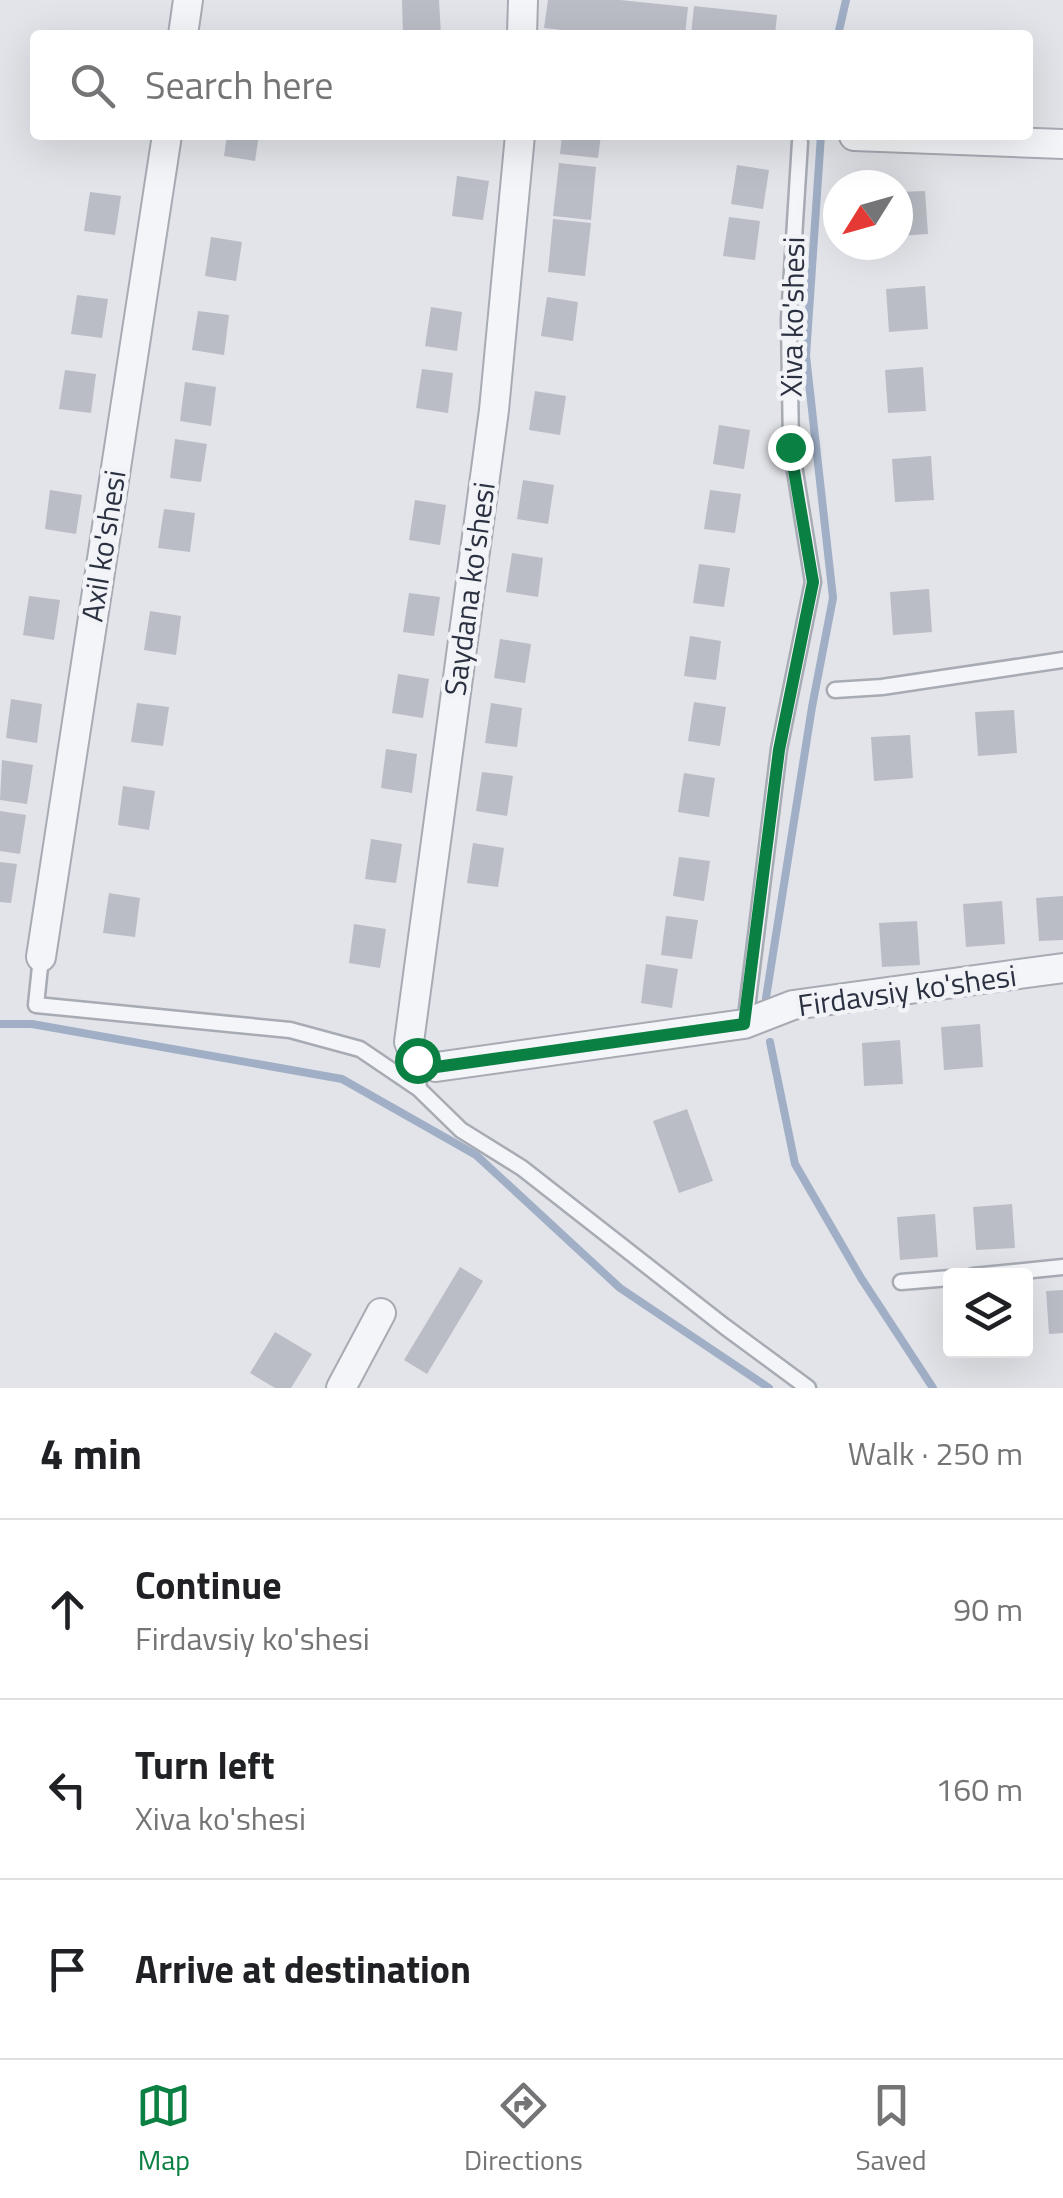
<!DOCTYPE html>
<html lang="en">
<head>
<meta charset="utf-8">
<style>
  :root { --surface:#fff; --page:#f2f2f2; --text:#202124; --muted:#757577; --line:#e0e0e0; --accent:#0b8043 }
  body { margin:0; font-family:"Titillium Web",sans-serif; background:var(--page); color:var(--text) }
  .controls { position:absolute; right:30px; bottom:30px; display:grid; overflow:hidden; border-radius:10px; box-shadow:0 10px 40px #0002 }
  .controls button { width:90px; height:90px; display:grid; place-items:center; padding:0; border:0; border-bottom:2px solid var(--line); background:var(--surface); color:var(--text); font:50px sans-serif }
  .compass { position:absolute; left:823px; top:170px; width:90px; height:90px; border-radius:50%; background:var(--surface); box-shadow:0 10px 40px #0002; rotate:233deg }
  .stop { position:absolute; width:30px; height:30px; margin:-22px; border:8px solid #0b8043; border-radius:50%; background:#fff }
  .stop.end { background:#0b8043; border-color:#fff; box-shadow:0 2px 10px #0008 }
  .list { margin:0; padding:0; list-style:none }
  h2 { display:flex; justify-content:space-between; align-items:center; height:130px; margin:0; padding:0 40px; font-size:42px }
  h2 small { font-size:32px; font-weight:400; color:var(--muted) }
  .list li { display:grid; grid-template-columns:65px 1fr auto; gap:30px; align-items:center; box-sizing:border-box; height:180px; padding:0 40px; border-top:2px solid var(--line) }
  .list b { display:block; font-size:38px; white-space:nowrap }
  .list p { margin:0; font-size:32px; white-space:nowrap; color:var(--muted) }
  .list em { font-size:32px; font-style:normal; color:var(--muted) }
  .icon { flex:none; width:55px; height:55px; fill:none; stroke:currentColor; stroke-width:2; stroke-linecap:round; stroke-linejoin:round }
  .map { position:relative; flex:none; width:1063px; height:1388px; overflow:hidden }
  .search { position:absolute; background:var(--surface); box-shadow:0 10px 40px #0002; left:30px; right:30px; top:30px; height:110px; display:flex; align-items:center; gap:25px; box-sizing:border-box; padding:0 35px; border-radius:10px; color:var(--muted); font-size:38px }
  .sheet { height:670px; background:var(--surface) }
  nav { display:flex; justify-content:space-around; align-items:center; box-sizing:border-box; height:140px; border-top:2px solid var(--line); background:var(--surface); font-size:28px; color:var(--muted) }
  nav a { display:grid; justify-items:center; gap:5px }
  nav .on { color:var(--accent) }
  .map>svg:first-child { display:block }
</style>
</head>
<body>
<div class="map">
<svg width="1063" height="1388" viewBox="0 0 1063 1388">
  <rect width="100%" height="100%" fill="#e2e4e9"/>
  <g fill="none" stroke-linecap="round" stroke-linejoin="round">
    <path stroke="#a0afc6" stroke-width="8" d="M 838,35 L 846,0
      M 766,998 L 812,707 L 833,598 L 806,356 L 821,135
      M 0,1024 L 32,1024 L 342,1079 L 476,1155 L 620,1288 L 769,1388
      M 770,1042 L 795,1164 L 861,1278 L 933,1388"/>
  </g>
  <path fill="#babdc5" d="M 402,0 L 439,0 L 441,35 L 403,35 Z
    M 548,0 L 620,0 L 688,7 L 685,35 L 605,35 L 544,28 Z
    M 694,6 L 777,15 L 775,35 L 691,35 Z
    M 227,135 L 259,135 L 255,161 L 224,156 Z
    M 562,135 L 601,135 L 598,158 L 560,154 Z
    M 559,163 L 596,167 L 591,220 L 553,216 Z
    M 737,165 L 769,170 L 763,209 L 731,204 Z
    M 457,176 L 489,181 L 483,220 L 452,216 Z
    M 925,191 L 928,234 L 898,236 L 898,192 Z
    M 90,192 L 121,196 L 115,235 L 84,231 Z
    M 729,217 L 760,221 L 755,260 L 723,256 Z
    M 553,219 L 591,223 L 585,276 L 548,272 Z
    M 211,237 L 242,242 L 236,281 L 205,276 Z
    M 925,286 L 928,329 L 889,332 L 886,289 Z
    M 77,295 L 108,299 L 102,338 L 71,334 Z
    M 547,297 L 578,302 L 573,341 L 541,336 Z
    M 431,307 L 462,312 L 457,351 L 425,346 Z
    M 198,311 L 229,315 L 224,355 L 192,350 Z
    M 923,367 L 926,411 L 888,413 L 885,370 Z
    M 422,369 L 453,373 L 448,413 L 416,408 Z
    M 65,370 L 96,374 L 91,413 L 59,409 Z
    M 185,382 L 216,387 L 211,426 L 180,421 Z
    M 535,391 L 566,396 L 560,435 L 529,430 Z
    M 719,425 L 750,430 L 744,469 L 713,464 Z
    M 175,439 L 207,444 L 201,482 L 170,478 Z
    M 931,456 L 934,500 L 895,502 L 892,459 Z
    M 523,480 L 554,485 L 548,524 L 517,519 Z
    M 50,490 L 82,495 L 76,534 L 45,529 Z
    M 710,490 L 741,494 L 735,533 L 704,529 Z
    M 415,500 L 446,505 L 440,545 L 409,540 Z
    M 164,509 L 195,513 L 190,552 L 158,548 Z
    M 512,553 L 543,558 L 538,597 L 506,592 Z
    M 699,564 L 730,568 L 724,607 L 693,603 Z
    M 929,589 L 932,632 L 893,635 L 890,592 Z
    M 409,593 L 440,597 L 434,636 L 403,632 Z
    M 29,596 L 60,600 L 54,640 L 23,635 Z
    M 150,611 L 181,616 L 176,655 L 144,650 Z
    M 690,636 L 721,641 L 716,680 L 684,676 Z
    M 500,639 L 531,644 L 525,683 L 494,678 Z
    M 398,674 L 429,679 L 423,718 L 392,713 Z
    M 11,699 L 42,704 L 37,743 L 6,738 Z
    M 694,702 L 726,707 L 720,746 L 688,741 Z
    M 137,703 L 169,707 L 163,746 L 131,742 Z
    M 491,703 L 522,708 L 517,747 L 485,743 Z
    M 1014,710 L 1017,753 L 978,756 L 975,712 Z
    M 910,735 L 913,778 L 874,781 L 871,737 Z
    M 386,749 L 417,754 L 412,793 L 381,788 Z
    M 2,760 L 33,765 L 27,804 L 0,800 Z
    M 482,772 L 513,776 L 507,816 L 476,811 Z
    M 684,773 L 715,778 L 709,817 L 678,812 Z
    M 123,786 L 155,791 L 149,830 L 118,825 Z
    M 0,811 L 26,815 L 20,854 L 0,851 Z
    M 371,839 L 402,844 L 396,883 L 365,879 Z
    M 473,843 L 504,848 L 498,887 L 467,883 Z
    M 679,857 L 710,861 L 704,901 L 673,896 Z
    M 0,862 L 17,864 L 11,903 L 0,902 Z
    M 109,893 L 140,898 L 135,937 L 103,933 Z
    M 1063,896 L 1063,940 L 1039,941 L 1036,898 Z
    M 1002,901 L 1005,944 L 966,947 L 963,904 Z
    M 666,916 L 698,920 L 692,959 L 661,955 Z
    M 917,921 L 920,965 L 882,967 L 879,923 Z
    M 354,924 L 386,929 L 380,968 L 349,963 Z
    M 646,964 L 678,969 L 672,1008 L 641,1003 Z
    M 980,1024 L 983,1067 L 944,1070 L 941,1027 Z
    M 900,1040 L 903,1084 L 864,1086 L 862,1043 Z
    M 687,1109 L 713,1181 L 679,1193 L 653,1121 Z
    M 1012,1204 L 1015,1248 L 976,1250 L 973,1207 Z
    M 935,1214 L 938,1257 L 900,1260 L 897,1217 Z
    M 460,1267 L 483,1281 L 427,1374 L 404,1360 Z
    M 1063,1290 L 1063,1333 L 1049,1334 L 1046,1291 Z
    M 275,1332 L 312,1354 L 291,1388 L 275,1388 L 250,1373 Z"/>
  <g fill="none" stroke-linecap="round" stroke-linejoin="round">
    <g stroke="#a7abb3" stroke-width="19">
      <path id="lane" d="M 835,690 L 882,687 L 1063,660
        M 41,957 L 36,1005 L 290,1030 L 360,1049 L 419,1089
        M 745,1024 L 779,749 L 813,582 L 791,447 L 789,319 L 800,142
        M 417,1061 L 419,1089 L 461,1130 L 522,1168 L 724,1326 L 808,1388
        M 973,1276 L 1063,1267
        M 901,1282 L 950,1278"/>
    </g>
    <g stroke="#a7abb3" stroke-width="32">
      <path id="street" d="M 183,35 L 188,0
        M 522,35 L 523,0
        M 520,135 L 494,410 L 409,1042 L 417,1060 L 436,1067 L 744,1024 L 793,1005 L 1063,968
        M 854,136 L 1063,144
        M 41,957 L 167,135
        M 341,1388 L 381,1313"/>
    </g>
    <use href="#lane" stroke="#f4f5f8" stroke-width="14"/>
    <use href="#street" stroke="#f4f5f8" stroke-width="28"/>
  </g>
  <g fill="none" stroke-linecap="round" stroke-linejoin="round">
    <path stroke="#0b8043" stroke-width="12" d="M 417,1060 L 436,1067 L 744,1024 L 779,750 L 813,582 L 790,447"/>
  </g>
  <g text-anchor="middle" stroke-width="9" stroke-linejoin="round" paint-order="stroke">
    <g font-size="30" fill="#2b3140" stroke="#f1f3f7">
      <text transform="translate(793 317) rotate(-89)" y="10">Xiva ko'shesi</text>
      <text transform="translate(104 546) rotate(-81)" y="10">Axil ko'shesi</text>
      <text transform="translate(470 589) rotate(-82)" y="10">Saydana ko'shesi</text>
      <text transform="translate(907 991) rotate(-8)" y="10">Firdavsiy ko'shesi</text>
    </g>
  </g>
</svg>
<div class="controls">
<button><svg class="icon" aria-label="layers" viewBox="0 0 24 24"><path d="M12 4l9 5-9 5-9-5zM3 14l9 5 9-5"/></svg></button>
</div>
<svg class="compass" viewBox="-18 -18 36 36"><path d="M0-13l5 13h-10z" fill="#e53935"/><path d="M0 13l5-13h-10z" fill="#757577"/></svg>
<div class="stop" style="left:417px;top:1060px"></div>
<div class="stop end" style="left:790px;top:447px"></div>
<div class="search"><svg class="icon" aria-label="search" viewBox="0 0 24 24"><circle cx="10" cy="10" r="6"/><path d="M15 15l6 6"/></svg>Search here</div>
</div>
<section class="sheet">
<h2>4 min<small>Walk · 250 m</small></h2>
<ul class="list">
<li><svg class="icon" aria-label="ahead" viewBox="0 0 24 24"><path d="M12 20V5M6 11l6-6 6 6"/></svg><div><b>Continue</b><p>Firdavsiy ko'shesi</p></div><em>90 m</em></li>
<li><svg class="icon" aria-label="left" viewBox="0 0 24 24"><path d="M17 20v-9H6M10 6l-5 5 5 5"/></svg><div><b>Turn left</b><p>Xiva ko'shesi</p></div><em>160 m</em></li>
<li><svg class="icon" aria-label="arrive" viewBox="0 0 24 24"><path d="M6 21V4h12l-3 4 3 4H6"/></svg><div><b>Arrive at destination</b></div></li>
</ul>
</section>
<nav>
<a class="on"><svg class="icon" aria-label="map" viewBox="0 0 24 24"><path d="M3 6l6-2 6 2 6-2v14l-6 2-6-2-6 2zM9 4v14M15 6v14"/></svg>Map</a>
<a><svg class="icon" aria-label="directions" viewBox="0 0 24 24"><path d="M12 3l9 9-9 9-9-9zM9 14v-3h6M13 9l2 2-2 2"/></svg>Directions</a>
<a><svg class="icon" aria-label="saved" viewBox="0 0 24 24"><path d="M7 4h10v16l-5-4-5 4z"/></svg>Saved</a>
</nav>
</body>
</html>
